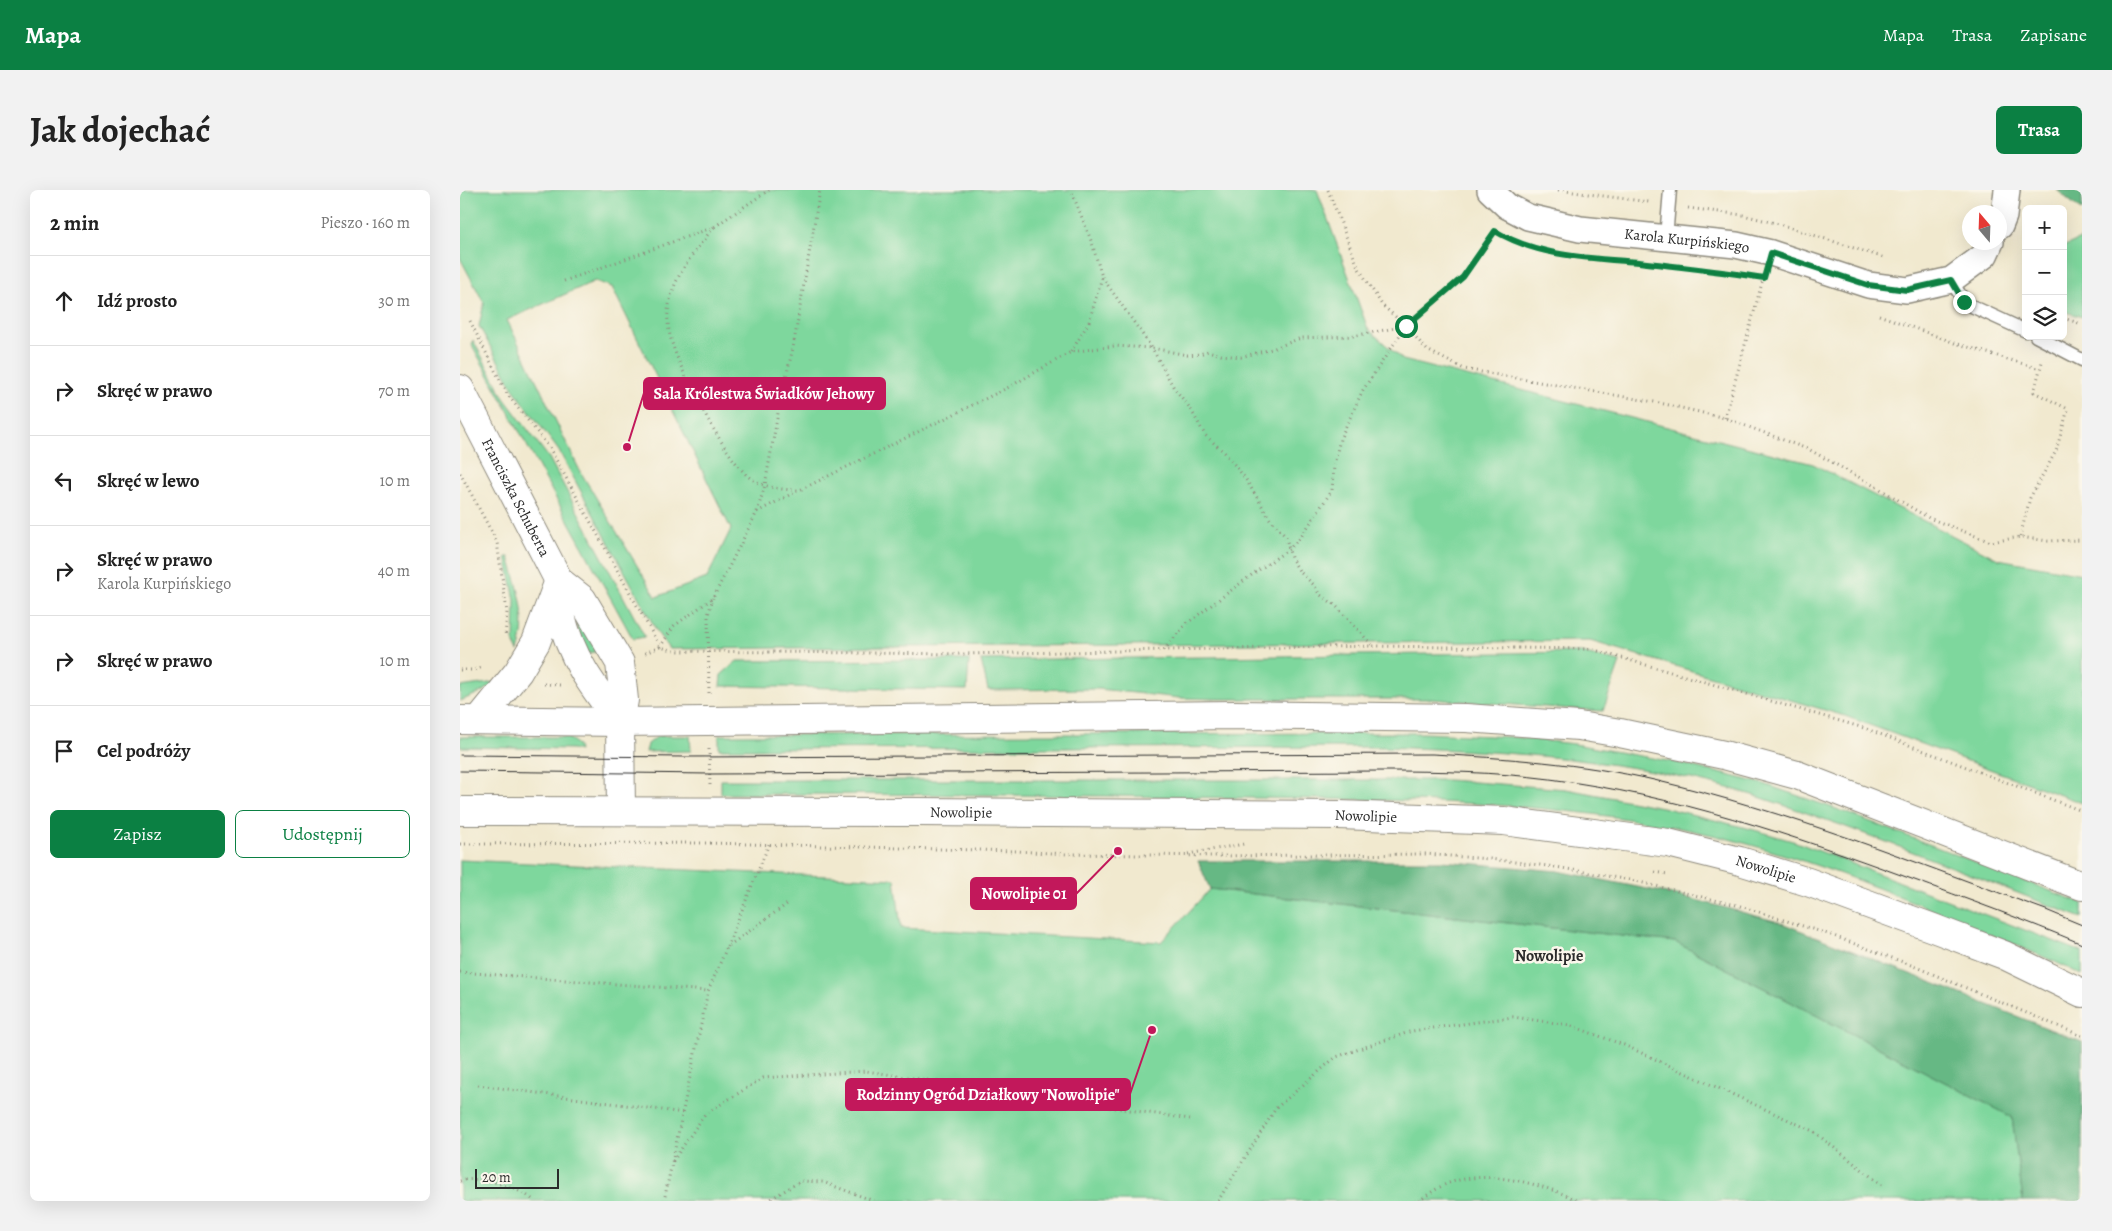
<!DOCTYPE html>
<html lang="pl">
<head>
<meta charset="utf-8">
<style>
  :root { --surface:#fff; --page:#f2f2f2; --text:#222; --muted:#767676; --line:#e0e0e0; --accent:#0b8043 }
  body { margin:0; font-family:Alegreya,serif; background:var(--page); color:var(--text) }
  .controls { position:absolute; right:15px; top:15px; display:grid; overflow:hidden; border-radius:8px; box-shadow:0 5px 20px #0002 }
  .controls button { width:45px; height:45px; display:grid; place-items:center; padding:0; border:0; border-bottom:1px solid var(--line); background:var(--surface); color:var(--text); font:25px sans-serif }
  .compass { position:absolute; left:1502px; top:15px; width:45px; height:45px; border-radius:50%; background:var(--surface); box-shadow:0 5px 20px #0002; rotate:341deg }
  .scale { position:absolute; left:15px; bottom:12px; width:84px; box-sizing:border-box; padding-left:5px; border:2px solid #2b2b2b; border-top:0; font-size:14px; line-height:18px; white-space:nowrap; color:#2b2b2b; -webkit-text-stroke:4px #fbf7ec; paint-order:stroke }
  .stop { position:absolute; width:15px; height:15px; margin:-11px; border:4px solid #0b8043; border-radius:50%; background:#fff }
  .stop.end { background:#0b8043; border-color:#fff; box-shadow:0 1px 5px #0008 }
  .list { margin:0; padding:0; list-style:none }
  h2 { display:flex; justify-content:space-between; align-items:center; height:65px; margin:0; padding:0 20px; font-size:21px }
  h2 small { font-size:16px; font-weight:400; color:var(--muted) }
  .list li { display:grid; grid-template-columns:32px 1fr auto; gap:15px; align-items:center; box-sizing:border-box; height:90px; padding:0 20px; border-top:1px solid var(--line) }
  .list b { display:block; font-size:19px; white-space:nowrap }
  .list p { margin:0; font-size:16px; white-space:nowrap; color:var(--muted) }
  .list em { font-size:16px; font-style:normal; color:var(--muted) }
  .actions { display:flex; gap:10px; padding:15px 20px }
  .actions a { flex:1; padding:11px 0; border:1px solid var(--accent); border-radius:8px; text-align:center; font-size:18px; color:var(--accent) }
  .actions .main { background:var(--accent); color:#fff }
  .icon { flex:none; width:28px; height:28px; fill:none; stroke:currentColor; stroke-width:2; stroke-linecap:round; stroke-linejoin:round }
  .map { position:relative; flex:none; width:1622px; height:1011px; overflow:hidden; border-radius:8px }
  header { display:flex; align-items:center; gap:30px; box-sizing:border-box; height:70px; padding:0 25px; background:var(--accent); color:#fff }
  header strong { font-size:24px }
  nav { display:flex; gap:28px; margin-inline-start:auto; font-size:18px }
  .intro { display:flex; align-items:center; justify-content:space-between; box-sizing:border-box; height:120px; padding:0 30px }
  h1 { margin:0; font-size:35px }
  .button { padding:12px 22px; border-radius:8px; background:var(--accent); color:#fff; font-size:18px; font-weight:700 }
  main { display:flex; gap:30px; padding:0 30px }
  aside { flex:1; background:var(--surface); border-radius:8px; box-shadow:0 5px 20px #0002 }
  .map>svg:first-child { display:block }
</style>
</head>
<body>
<header>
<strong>Mapa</strong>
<nav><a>Mapa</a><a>Trasa</a><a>Zapisane</a></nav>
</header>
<div class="intro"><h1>Jak dojechać</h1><a class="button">Trasa</a></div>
<main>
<aside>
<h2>2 min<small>Pieszo · 160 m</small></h2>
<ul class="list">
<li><svg class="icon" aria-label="ahead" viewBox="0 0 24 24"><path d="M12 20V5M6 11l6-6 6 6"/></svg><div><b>Idź prosto</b></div><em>30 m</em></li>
<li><svg class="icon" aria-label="right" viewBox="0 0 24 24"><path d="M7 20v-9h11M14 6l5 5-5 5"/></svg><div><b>Skręć w prawo</b></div><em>70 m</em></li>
<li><svg class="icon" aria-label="left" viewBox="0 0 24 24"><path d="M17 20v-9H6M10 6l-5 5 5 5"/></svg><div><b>Skręć w lewo</b></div><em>10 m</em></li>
<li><svg class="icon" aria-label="right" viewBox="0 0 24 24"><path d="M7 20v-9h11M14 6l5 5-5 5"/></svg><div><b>Skręć w prawo</b><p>Karola Kurpińskiego</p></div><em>40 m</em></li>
<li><svg class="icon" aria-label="right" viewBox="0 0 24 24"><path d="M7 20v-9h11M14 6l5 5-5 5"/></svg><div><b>Skręć w prawo</b></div><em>10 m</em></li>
<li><svg class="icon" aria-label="arrive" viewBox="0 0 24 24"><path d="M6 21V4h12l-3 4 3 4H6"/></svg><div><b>Cel podróży</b></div></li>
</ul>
<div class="actions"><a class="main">Zapisz</a><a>Udostępnij</a></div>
</aside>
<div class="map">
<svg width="1622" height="1011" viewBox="0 0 1622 1011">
  <rect width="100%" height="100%" fill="#fbf7ec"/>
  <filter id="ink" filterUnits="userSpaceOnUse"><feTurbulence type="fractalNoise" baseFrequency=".02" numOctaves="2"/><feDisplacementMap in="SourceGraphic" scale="10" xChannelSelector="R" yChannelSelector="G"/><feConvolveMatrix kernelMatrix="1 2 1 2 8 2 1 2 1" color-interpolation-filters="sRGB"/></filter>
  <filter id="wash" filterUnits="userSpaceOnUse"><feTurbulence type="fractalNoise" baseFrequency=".0096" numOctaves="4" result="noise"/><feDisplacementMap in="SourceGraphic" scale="20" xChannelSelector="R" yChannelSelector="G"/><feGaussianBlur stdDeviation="1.12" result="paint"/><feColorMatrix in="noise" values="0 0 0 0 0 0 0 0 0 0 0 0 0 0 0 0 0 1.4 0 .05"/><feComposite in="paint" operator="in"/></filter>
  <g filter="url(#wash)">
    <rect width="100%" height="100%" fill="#f1e9cf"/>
    <path fill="#7ed79d" stroke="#548164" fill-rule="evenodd" d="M 0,0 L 857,0 L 908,139 L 943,170 L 1353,274 L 1538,369 L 1622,384 L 1622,613 L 1385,526 L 1130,451 L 209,459 L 199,445 L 99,261 L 54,200 L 19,136 L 24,113 L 0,68 ZM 135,91 L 152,97 L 271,339 L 247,388 L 196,407 L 120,281 L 47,130 Z
      M 1620,49 L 1622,50 L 1622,127 L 1603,121 L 1603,57 Z
      M 13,150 L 44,208 L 89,268 L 185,447 L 173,449 L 12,155 Z
      M 46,367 L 49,367 C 59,402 69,426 58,462 L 54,454 L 55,410 Z
      M 111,415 L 142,459 L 128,464 L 109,417 Z
      M 1122,462 L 1160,472 L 1143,521 L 970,509 L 759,509 L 719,508 L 639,499 L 528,500 L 521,470 Z
      M 509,470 L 507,500 L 260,496 L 261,485 L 277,471 Z
      M 36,492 L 24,501 L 0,511 L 0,497 Z
      M 963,543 L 1053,547 L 1114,554 L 1219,573 L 1304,594 L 1385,622 L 1622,713 L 1622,728 C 1515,687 1408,642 1299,607 C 1177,569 1048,561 921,557 L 259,559 L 259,545 Z
      M 198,546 L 230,546 L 231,561 L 186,562 L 188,554 Z
      M 0,547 L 102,547 C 110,548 118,552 119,561 L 112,559 L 0,557 Z
      M 261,590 L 988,590 L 1106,599 L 1202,617 L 1291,639 L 1336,652 L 1622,762 L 1622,785 C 1587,767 1549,753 1513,737 C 1415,695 1314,655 1209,636 C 1071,610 931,610 791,608 C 614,605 438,604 261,604 Z
      M 0,670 L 435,689 L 441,738 L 701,752 L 750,699 L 1215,752 L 1552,927 L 1563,1011 L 0,1011 Z"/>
    <path fill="#66b884" stroke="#487258" d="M 1597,0 L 1622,0 L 1622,21 Z
      M 738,671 L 982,671 L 1098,681 L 1217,705 L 1319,732 L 1622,852 L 1622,1011 L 1563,1011 L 1552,927 L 1215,752 L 750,699 Z"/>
  </g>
  <g filter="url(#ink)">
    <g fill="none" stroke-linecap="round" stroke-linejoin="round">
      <g stroke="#8e8a7d" stroke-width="15">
        <path id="service" d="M 1206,48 L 1210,0
          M 1491,90 L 1505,113 L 1566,141
          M 1576,146 L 1622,170"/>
      </g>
      <g stroke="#8e8a7d" stroke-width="28">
        <g id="minor">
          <path id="s1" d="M 1030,0 L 1047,16 L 1068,27 L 1120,39 L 1276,55 L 1311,63 L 1408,95 L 1447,100 L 1491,90 L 1525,65 L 1531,52"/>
          <path d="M 1540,36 L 1544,26 L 1547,0"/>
        </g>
      </g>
      <g stroke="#8e8a7d" stroke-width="30">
        <g id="secondary">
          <path id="s2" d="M 0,199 L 99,391 C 100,402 99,414 101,425 C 111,469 134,498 160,532"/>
          <path d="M 99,391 L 122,409 L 160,473 L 164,510 L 160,532 L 161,621"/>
          <path d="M 0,530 L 160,532 L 775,525 L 1006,528 L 1119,536 L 1160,543 L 1264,565 L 1337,585 L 1622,696"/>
          <path d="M 19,530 L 58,482 L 76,452 L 97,396"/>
          <path id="s3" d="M 0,621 L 457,622 L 879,625 L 1044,631 L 1208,653 L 1280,671 L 1348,692 L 1473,738 L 1544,765 L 1622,803"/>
        </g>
      </g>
      <path stroke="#8e8a7d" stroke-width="3" stroke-dasharray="1 4" stroke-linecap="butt" d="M 868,0 L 898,77 L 922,115 L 946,136 L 967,160 L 1004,179 L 1200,213 L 1265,228 L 1350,260 L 1420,299 L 1469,328 L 1531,352 L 1560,347 L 1588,351 L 1622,350
        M 1098,0 L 1189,12
        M 1228,18 L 1283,25 L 1319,34 L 1425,68
        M 254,37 C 235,61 214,85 209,115 C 206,128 209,144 213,156 C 222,185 267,270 289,287 C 304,298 322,300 340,300 L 549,197 L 611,162 L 654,156 L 692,158 L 727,165 L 740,164 L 748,161 L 761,165 L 781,167 L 812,159 L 841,148 L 893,146 L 946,136
        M 642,87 L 692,158 L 714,198 L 730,218 L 745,245 L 765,263 L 785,288 L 810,329 L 826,347 L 831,368 L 840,382 L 855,396 L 859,404 L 875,415 L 913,456
        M 104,91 L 254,37 L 309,0
        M 1419,125 L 1495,153 L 1580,179
        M 1603,128 L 1622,134
        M 10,131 L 47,204 L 89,257 L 200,457
        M 611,162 L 629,132 L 642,87 L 632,53 L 611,0
        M 1265,228 L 1303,89
        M 0,283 L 37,352 L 47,422 L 45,447
        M 297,322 L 337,301
        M 1560,347 L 1570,308 L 1596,261 L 1608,219 L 1574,202 L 1582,172
        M 200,457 L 214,436 L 253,408 L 297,322 L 305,295 L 320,212 L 333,158 L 360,0
        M 704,460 L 726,434 L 793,384 L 829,359 L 841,347 L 872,300 L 874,275 L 880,249 L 903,200 L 946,136 L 1003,87 L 1036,40
        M 185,463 L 200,457 L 216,461 L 502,464 L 913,456 L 1131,459 L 1404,538 L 1622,621
        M 0,480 L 13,480 L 24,477
        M 84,494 L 100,495
        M 249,503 L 248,425 L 253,408
        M 249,559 L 250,595
        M 0,654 L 250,653 L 555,661 L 607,664 L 757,666 L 965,664 L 1030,669 L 1096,677 L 1175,691 L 1280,716 L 1371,745 L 1451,775 L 1622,846
        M 728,664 L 784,654
        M 1195,682 L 1208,684
        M 267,757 L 309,654
        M 0,782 L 248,801
        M 18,895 L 224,923
        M 213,971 L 245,924 L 303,888 L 406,881 L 730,929
        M 0,991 C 19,985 60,997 74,1011
        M 204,1011 L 248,801 L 267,757 L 330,712
        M 307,1011 L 341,991 L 363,992 L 414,1011
        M 758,1011 L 816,918 L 876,867 L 952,841 L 1053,827 L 1109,835 L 1164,855 L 1353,941 L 1423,996
        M 959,1011 C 966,1006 974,1000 982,996 C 1020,977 1082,993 1119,1011"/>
      <use href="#service" stroke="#fff" stroke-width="12"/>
      <use href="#minor" stroke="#fff" stroke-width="25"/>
      <use href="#secondary" stroke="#fff" stroke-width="28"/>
      <path stroke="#2b2b2b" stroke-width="1" d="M 0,565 L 226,567 L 972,564 C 1046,568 1121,573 1194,590 C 1328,621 1456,673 1586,720 L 1622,735
        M 0,581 L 250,584 L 924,581 C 979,581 1035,582 1090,589 C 1214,605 1332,645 1449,688 C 1507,709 1565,730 1622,754"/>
    </g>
  </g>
  <g fill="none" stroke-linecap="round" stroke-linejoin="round" filter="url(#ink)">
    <path stroke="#0b8043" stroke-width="6" d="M 946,136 L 1003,87 L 1035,41 C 1079,67 1130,68 1179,72 C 1221,77 1262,81 1304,88 L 1311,63 L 1408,95 L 1447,100 L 1491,90 L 1504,112"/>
  </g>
  <g text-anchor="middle" stroke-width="5" stroke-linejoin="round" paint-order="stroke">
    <g font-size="15" fill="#2b2b2b" stroke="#fbf7ec">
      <text dy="5" stroke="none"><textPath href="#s1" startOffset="208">Karola Kurpińskiego</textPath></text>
      <text dy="5" stroke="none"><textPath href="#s2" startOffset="122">Franciszka Schuberta</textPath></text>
      <text dy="5" stroke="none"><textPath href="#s3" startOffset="501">Nowolipie</textPath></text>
      <text dy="5" stroke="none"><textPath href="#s3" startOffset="906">Nowolipie</textPath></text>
      <text dy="5" stroke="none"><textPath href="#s3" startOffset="1311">Nowolipie</textPath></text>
    </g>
    <g font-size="16" font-weight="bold" fill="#2b2b2b" stroke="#fbf7ec">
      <text x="1089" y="771">Nowolipie</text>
    </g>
  </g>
  <path fill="none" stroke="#c2185b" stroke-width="2" d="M167 257L184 203M658 661L616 704M692 840L670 904"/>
  <g fill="#c2185b" stroke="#fbf7ec" stroke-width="2">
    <circle cx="167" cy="257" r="5"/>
    <circle cx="658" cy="661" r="5"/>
    <circle cx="692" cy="840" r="5"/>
  </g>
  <g fill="#c2185b" stroke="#c2185b" stroke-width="2">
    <rect x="184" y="188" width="241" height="31" rx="5"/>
    <rect x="511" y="688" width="105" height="31" rx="5"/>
    <rect x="386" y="889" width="284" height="31" rx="5"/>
  </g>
  <g font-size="16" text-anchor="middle" font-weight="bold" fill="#fff">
    <text x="304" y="209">Sala Królestwa Świadków Jehowy</text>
    <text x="564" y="709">Nowolipie 01</text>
    <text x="528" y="910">Rodzinny Ogród Działkowy "Nowolipie"</text>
  </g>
</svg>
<div class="controls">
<button>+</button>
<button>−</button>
<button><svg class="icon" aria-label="layers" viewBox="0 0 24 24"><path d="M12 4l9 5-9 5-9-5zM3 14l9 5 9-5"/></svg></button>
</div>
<svg class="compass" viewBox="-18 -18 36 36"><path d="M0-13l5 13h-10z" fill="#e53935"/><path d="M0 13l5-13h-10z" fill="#767676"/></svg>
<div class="scale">20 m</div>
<div class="stop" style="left:946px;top:136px"></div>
<div class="stop end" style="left:1504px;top:112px"></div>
</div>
</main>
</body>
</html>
